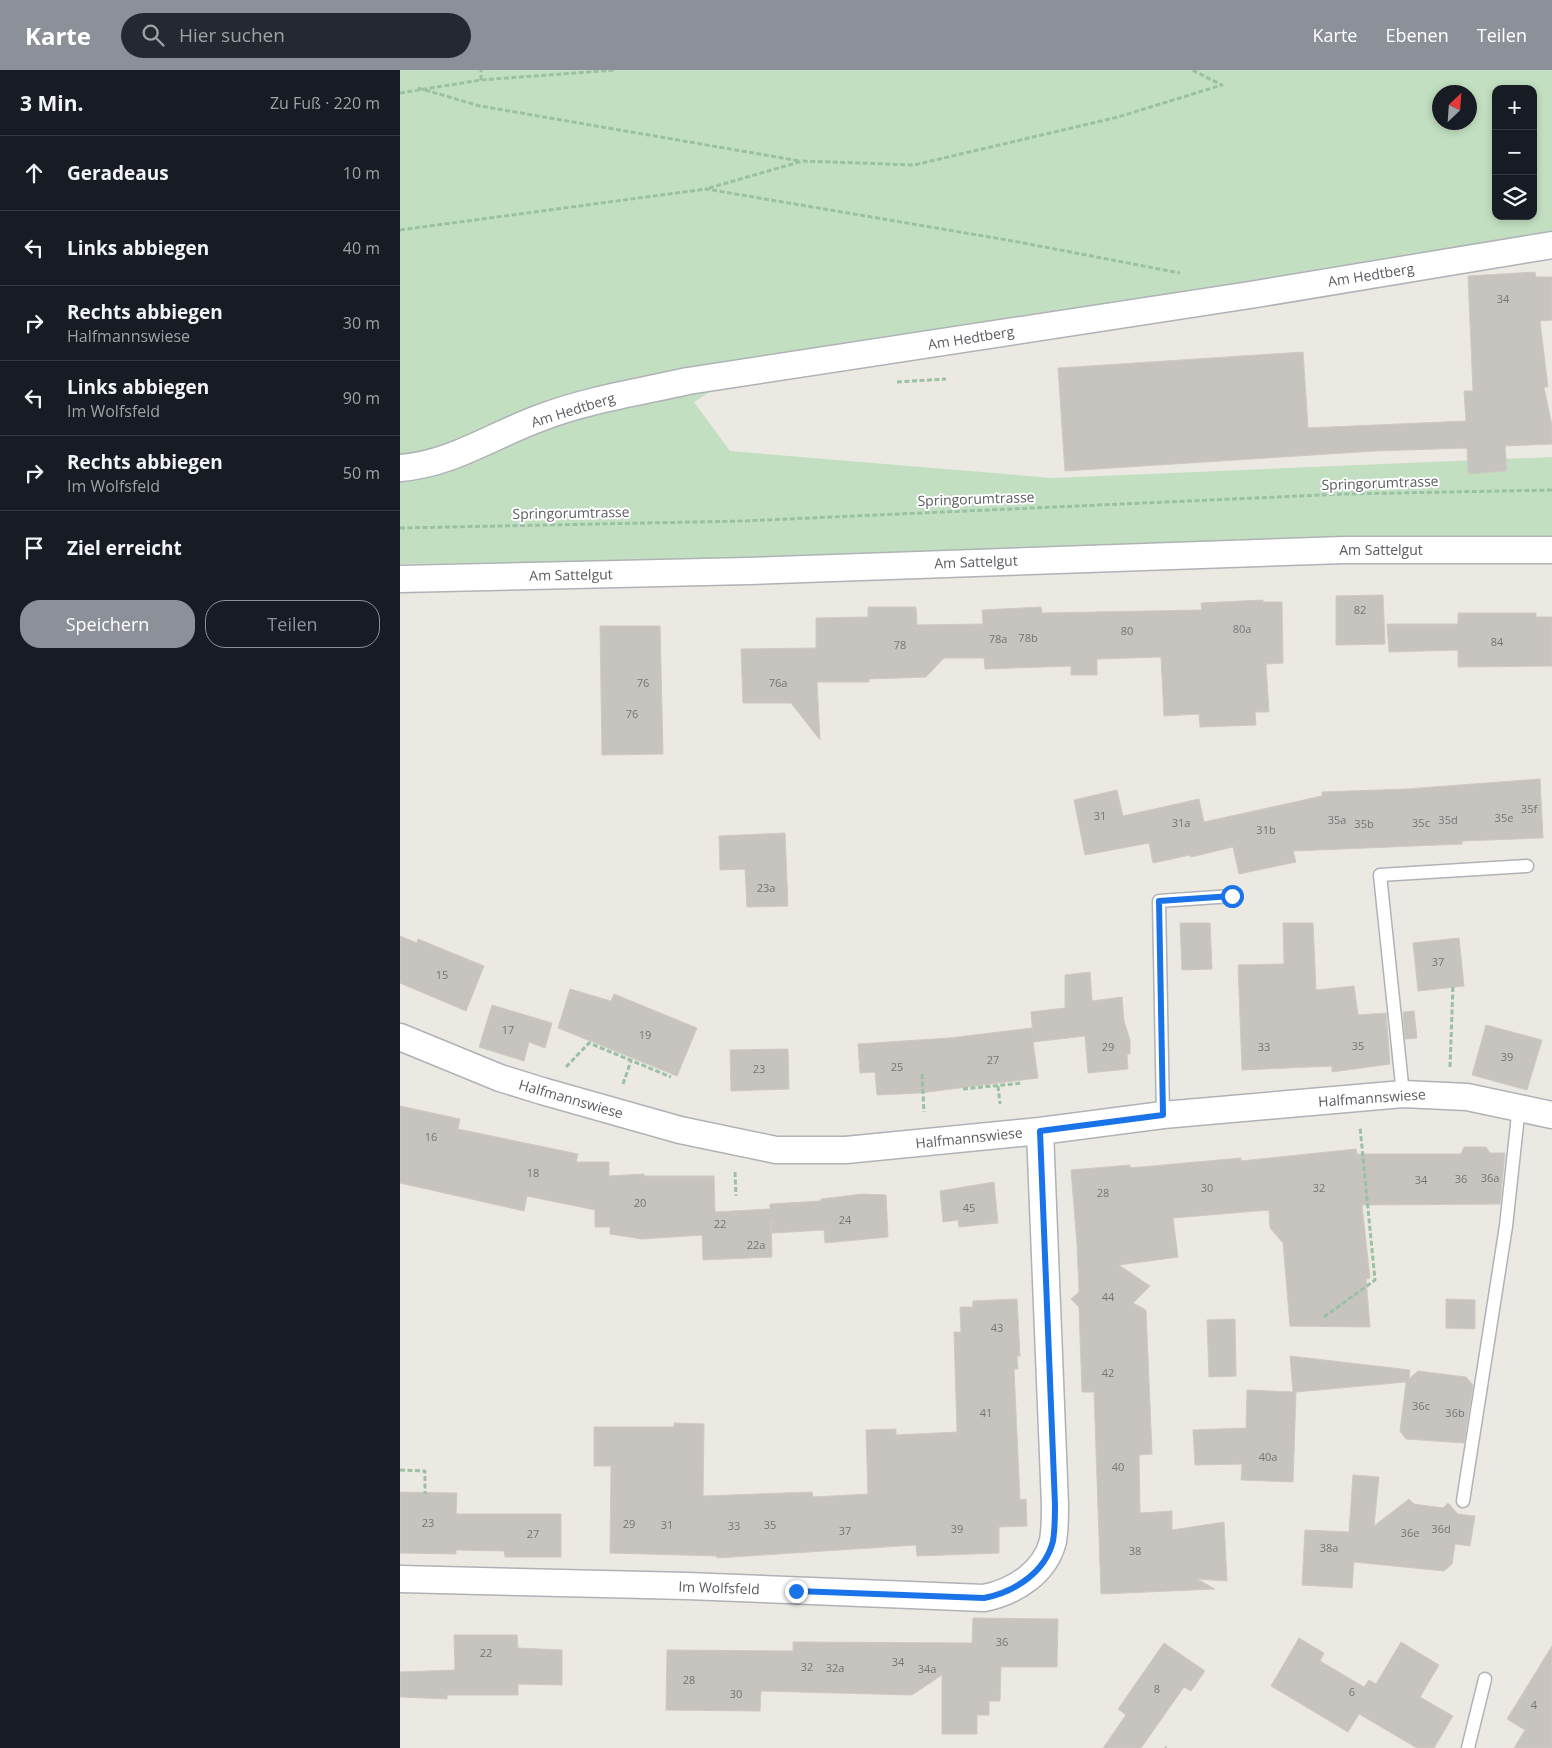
<!DOCTYPE html>
<html lang="de">
<head>
<meta charset="utf-8">
<style>
  :root { --surface:#171b24; --page:#242831; --text:#f1f3f6; --muted:#9ea1a6; --line:#363941; --accent:#8c9099 }
  body { margin:0; font-family:"Open Sans",sans-serif; background:var(--page); color:var(--text) }
  .controls { position:absolute; right:15px; top:15px; display:grid; overflow:hidden; border-radius:10px; box-shadow:0 2px 8px #0003 }
  .controls button { width:45px; height:45px; display:grid; place-items:center; padding:0; border:0; border-bottom:1px solid var(--line); background:var(--surface); color:var(--text); font:25px sans-serif }
  .compass { position:absolute; left:1032px; top:15px; width:45px; height:45px; border-radius:50%; background:var(--surface); box-shadow:0 2px 8px #0003; rotate:25deg }
  .stop { position:absolute; width:15px; height:15px; margin:-11px; border:4px solid #1a73e8; border-radius:50%; background:#fff }
  .stop.end { background:#1a73e8; border-color:#fff; box-shadow:0 1px 5px #0008 }
  .list { margin:0; padding:0; list-style:none }
  h2 { display:flex; justify-content:space-between; align-items:center; height:65px; margin:0; padding:0 20px; font-size:21px }
  h2 small { font-size:16px; font-weight:400; color:var(--muted) }
  .list li { display:grid; grid-template-columns:32px 1fr auto; gap:15px; align-items:center; box-sizing:border-box; height:75px; padding:0 20px; border-top:1px solid var(--line) }
  .list b { display:block; font-size:19px; white-space:nowrap }
  .list p { margin:0; font-size:16px; white-space:nowrap; color:var(--muted) }
  .list em { font-size:16px; font-style:normal; color:var(--muted) }
  .actions { display:flex; gap:10px; padding:15px 20px }
  .actions a { flex:1; padding:11px 0; border:1px solid var(--accent); border-radius:20px; text-align:center; font-size:18px; color:var(--accent) }
  .actions .main { background:var(--accent); color:#fff }
  .icon { flex:none; width:28px; height:28px; fill:none; stroke:currentColor; stroke-width:2; stroke-linecap:round; stroke-linejoin:round }
  .map { position:relative; flex:none; width:1152px; height:1678px; overflow:hidden }
  header { display:flex; align-items:center; gap:30px; box-sizing:border-box; height:70px; padding:0 25px; background:var(--accent); color:#fff }
  header strong { font-size:24px }
  nav { display:flex; gap:28px; margin-inline-start:auto; font-size:18px }
  .search { width:350px; height:45px; background:var(--page); display:flex; align-items:center; gap:12px; box-sizing:border-box; padding:0 18px; border-radius:28px; color:var(--muted); font-size:19px }
  main { display:flex }
  aside { flex:1; background:var(--surface) }
  .map>svg:first-child { display:block }
</style>
</head>
<body>
<header>
<strong>Karte</strong>
<div class="search"><svg class="icon" aria-label="search" viewBox="0 0 24 24"><circle cx="10" cy="10" r="6"/><path d="M15 15l6 6"/></svg>Hier suchen</div>
<nav><a>Karte</a><a>Ebenen</a><a>Teilen</a></nav>
</header>
<main>
<aside>
<h2>3 Min.<small>Zu Fuß · 220 m</small></h2>
<ul class="list">
<li><svg class="icon" aria-label="ahead" viewBox="0 0 24 24"><path d="M12 20V5M6 11l6-6 6 6"/></svg><div><b>Geradeaus</b></div><em>10 m</em></li>
<li><svg class="icon" aria-label="left" viewBox="0 0 24 24"><path d="M17 20v-9H6M10 6l-5 5 5 5"/></svg><div><b>Links abbiegen</b></div><em>40 m</em></li>
<li><svg class="icon" aria-label="right" viewBox="0 0 24 24"><path d="M7 20v-9h11M14 6l5 5-5 5"/></svg><div><b>Rechts abbiegen</b><p>Halfmannswiese</p></div><em>30 m</em></li>
<li><svg class="icon" aria-label="left" viewBox="0 0 24 24"><path d="M17 20v-9H6M10 6l-5 5 5 5"/></svg><div><b>Links abbiegen</b><p>Im Wolfsfeld</p></div><em>90 m</em></li>
<li><svg class="icon" aria-label="right" viewBox="0 0 24 24"><path d="M7 20v-9h11M14 6l5 5-5 5"/></svg><div><b>Rechts abbiegen</b><p>Im Wolfsfeld</p></div><em>50 m</em></li>
<li><svg class="icon" aria-label="arrive" viewBox="0 0 24 24"><path d="M6 21V4h12l-3 4 3 4H6"/></svg><div><b>Ziel erreicht</b></div></li>
</ul>
<div class="actions"><a class="main">Speichern</a><a>Teilen</a></div>
</aside>
<div class="map">
<svg width="1152" height="1678" viewBox="0 0 1152 1678">
  <rect width="100%" height="100%" fill="#ebe9e2"/>
  <path fill="#c2e0c1" fill-rule="evenodd" d="M 0,0 L 1152,0 L 1152,166 L 358,291 L 294,332 L 330,381 L 653,408 L 1152,387 L 1152,466 L 793,473 L 343,489 L 0,494 ZM 1096,19 L 1133,19 L 1133,146 L 1096,146 ZM 1040,22 L 1070,22 L 1070,52 L 1040,52 Z"/>
  <path fill="#c7c3be" stroke="#cfcac1" d="M 1135,202 L 1136,207 L 1152,207 L 1152,250 L 1140,251 L 1148,317 L 1144,317 L 1152,356 L 1152,374 L 1105,376 L 1107,401 L 1068,404 L 1067,378 L 975,381 L 665,401 L 658,298 L 903,282 L 908,358 L 1066,351 L 1064,321 L 1073,321 L 1068,206 Z
    M 983,525 L 985,574 L 936,575 L 936,526 Z
    M 863,530 L 863,532 L 882,532 L 883,593 L 866,594 L 869,642 L 855,642 L 856,655 L 800,657 L 799,644 L 764,646 L 761,587 L 697,589 L 697,605 L 671,605 L 671,596 L 585,599 L 584,588 L 544,588 L 526,607 L 469,609 L 469,612 L 417,612 L 420,670 L 391,633 L 343,633 L 341,579 L 416,578 L 416,548 L 468,547 L 468,537 L 516,537 L 517,555 L 583,554 L 582,540 L 641,537 L 642,543 L 802,540 L 801,533 Z
    M 1058,543 L 1136,543 L 1136,547 L 1152,547 L 1152,596 L 1058,597 L 1058,580 L 989,582 L 987,554 L 1058,554 Z
    M 200,556 L 260,556 L 263,684 L 202,685 Z
    M 1140,709 L 1143,768 L 1062,771 L 1062,774 L 893,781 L 896,792 L 839,804 L 833,777 L 791,787 L 790,785 L 753,793 L 749,773 L 685,785 L 674,730 L 717,720 L 723,746 L 799,729 L 804,752 L 922,726 L 922,722 L 1006,719 Z
    M 385,763 L 388,836 L 347,837 L 345,799 L 320,800 L 319,766 Z
    M 780,853 L 810,853 L 812,899 L 782,900 Z
    M 883,853 L 913,853 L 916,920 L 954,916 L 958,945 L 986,943 L 990,994 L 932,1002 L 932,996 L 842,1000 L 838,895 L 884,894 Z
    M 0,866 L 17,873 L 18,869 L 84,896 L 66,941 L 0,913 Z
    M 1059,868 L 1064,916 L 1018,921 L 1013,873 Z
    M 690,902 L 692,931 L 722,927 L 724,951 L 730,970 L 730,984 L 727,984 L 728,999 L 688,1003 L 685,966 L 633,972 L 638,1008 L 520,1023 L 477,1025 L 475,1002 L 460,1003 L 458,974 L 549,968 L 632,958 L 633,964 L 631,942 L 665,938 L 665,905 Z
    M 170,919 L 211,931 L 214,924 L 297,958 L 277,1006 L 158,958 Z
    M 92,935 L 152,953 L 145,978 L 129,972 L 124,991 L 79,977 Z
    M 1014,941 L 1017,968 L 1005,969 L 1003,942 Z
    M 1086,955 L 1142,970 L 1127,1020 L 1072,1005 Z
    M 388,979 L 389,1019 L 331,1021 L 330,980 Z
    M 0,1036 L 60,1049 L 58,1059 L 178,1084 L 176,1092 L 209,1092 L 209,1106 L 244,1104 L 244,1106 L 314,1106 L 315,1142 L 370,1139 L 370,1134 L 421,1131 L 421,1129 L 462,1124 L 486,1125 L 488,1167 L 425,1173 L 424,1160 L 372,1163 L 371,1150 L 372,1187 L 303,1190 L 302,1165 L 242,1169 L 210,1164 L 210,1157 L 195,1157 L 195,1140 L 127,1126 L 124,1141 L 0,1113 Z
    M 1064,1077 L 1086,1077 L 1090,1083 L 1105,1083 L 1100,1134 L 962,1135 L 970,1208 L 966,1209 L 970,1257 L 890,1256 L 883,1173 L 870,1158 L 869,1140 L 773,1148 L 778,1187 L 719,1195 L 750,1216 L 733,1233 L 746,1240 L 752,1384 L 739,1385 L 740,1443 L 772,1441 L 772,1460 L 824,1452 L 827,1511 L 797,1509 L 815,1519 L 701,1524 L 694,1322 L 682,1322 L 679,1237 L 671,1229 L 679,1222 L 677,1174 L 671,1100 L 730,1095 L 730,1098 L 841,1088 L 841,1091 L 956,1079 L 957,1084 L 1061,1084 Z
    M 594,1112 L 598,1153 L 559,1157 L 558,1150 L 543,1152 L 540,1121 Z
    M 617,1229 L 620,1286 L 617,1286 L 618,1299 L 614,1299 L 620,1430 L 626,1429 L 627,1456 L 599,1457 L 599,1483 L 517,1486 L 516,1475 L 317,1488 L 317,1486 L 210,1483 L 211,1396 L 194,1396 L 194,1357 L 274,1357 L 274,1353 L 304,1354 L 303,1426 L 412,1422 L 413,1427 L 468,1424 L 466,1360 L 496,1359 L 496,1365 L 557,1362 L 554,1262 L 561,1262 L 560,1237 L 573,1237 L 573,1231 Z
    M 1046,1229 L 1075,1230 L 1075,1259 L 1046,1258 Z
    M 835,1249 L 836,1306 L 809,1307 L 807,1250 Z
    M 890,1286 L 1010,1300 L 1009,1309 L 1018,1301 L 1066,1307 L 1073,1315 L 1064,1373 L 1006,1369 L 1000,1361 L 1006,1312 L 896,1322 L 893,1412 L 841,1410 L 842,1394 L 795,1395 L 793,1360 L 846,1358 L 847,1320 L 893,1322 Z
    M 953,1405 L 979,1407 L 974,1456 L 1009,1429 L 1014,1434 L 1028,1436 L 1043,1438 L 1048,1433 L 1058,1444 L 1075,1446 L 1070,1476 L 1055,1474 L 1052,1494 L 1044,1501 L 954,1492 L 952,1518 L 902,1515 L 905,1460 L 949,1462 Z
    M 0,1422 L 57,1423 L 56,1444 L 161,1444 L 161,1487 L 105,1487 L 104,1481 L 56,1480 L 56,1484 L 0,1483 Z
    M 573,1548 L 658,1549 L 657,1597 L 601,1597 L 600,1631 L 589,1631 L 589,1645 L 577,1645 L 577,1664 L 542,1664 L 542,1605 L 512,1625 L 361,1621 L 360,1641 L 266,1640 L 267,1580 L 393,1581 L 393,1572 L 572,1573 Z
    M 54,1565 L 117,1565 L 118,1578 L 162,1580 L 162,1615 L 118,1614 L 118,1625 L 47,1625 L 47,1629 L 0,1627 L 0,1602 L 55,1600 Z
    M 899,1568 L 924,1583 L 920,1591 L 964,1617 L 969,1610 L 976,1614 L 1001,1572 L 1039,1595 L 1020,1627 L 1053,1646 L 1034,1678 L 1017,1678 L 959,1644 L 948,1662 L 871,1616 Z
    M 764,1573 L 805,1601 L 791,1621 L 784,1617 L 741,1678 L 703,1678 L 726,1645 L 718,1639 Z
    M 1152,1576 L 1152,1678 L 1114,1678 L 1125,1660 L 1107,1649 Z"/>
  <g fill="none" stroke-linecap="round" stroke-linejoin="round">
    <g stroke="#afb2b6" stroke-width="15">
      <path id="lane" d="M 1003,1024 L 980,805 L 1127,796
        M 763,1045 L 759,831 L 832,826
        M 1063,1431 L 1106,1156 L 1119,1036
        M 1068,1678 L 1085,1609"/>
    </g>
    <g stroke="#afb2b6" stroke-width="29">
      <path id="street" d="M 0,398 C 52,394 93,365 140,348 C 187,330 239,322 288,311 L 850,225 L 1152,175
        M 0,509 L 349,501 L 944,480 L 1152,480
        M 0,967 L 100,1008 L 142,1021 L 280,1060 L 376,1080 L 446,1080 L 640,1061 L 763,1045 L 1003,1024 L 1067,1027 L 1152,1045
        M 0,1509 L 287,1516 L 584,1528 C 614,1522 645,1503 653,1471 C 655,1459 655,1447 655,1435 L 640,1061"/>
    </g>
    <path stroke="#9ac1a4" stroke-width="3" stroke-dasharray="5 2.5" stroke-linecap="butt" d="M 81,10 L 81,0
      M 18,18 L 80,36 L 400,91
      M 0,23 L 81,10 L 215,0
      M 309,118 L 403,91 L 514,95 L 718,47 L 822,15 L 792,0
      M 0,160 L 306,119 L 613,171 L 780,203
      M 497,312 L 546,309
      M 0,458 L 343,451 L 944,424 L 1152,420
      M 166,997 L 189,973 L 271,1007
      M 1050,997 L 1053,915
      M 522,1004 L 524,1042
      M 223,1014 L 231,991
      M 598,1016 L 600,1034
      M 563,1019 L 622,1013
      M 335,1102 L 336,1126
      M 924,1247 L 975,1210 L 960,1057
      M 0,1400 L 25,1401 L 25,1424
      M 765,1677 L 766,1678"/>
    <use href="#lane" stroke="#fff" stroke-width="12"/>
    <use href="#street" stroke="#fff" stroke-width="26"/>
  </g>
  <g fill="none" stroke-linecap="round" stroke-linejoin="round">
    <path stroke="#1a73e8" stroke-width="6" d="M 396,1521 L 584,1528 C 614,1522 645,1503 653,1471 C 655,1459 655,1447 655,1435 L 640,1061 L 763,1045 L 759,831 L 832,826"/>
  </g>
  <g text-anchor="middle" stroke-width="4" stroke-linejoin="round" paint-order="stroke">
    <g font-size="11" fill="#757678">
      <text x="1103" y="233">34</text>
      <text x="960" y="544">82</text>
      <text x="842" y="563">80a</text>
      <text x="727" y="565">80</text>
      <text x="628" y="572">78b</text>
      <text x="598" y="573">78a</text>
      <text x="1097" y="576">84</text>
      <text x="500" y="579">78</text>
      <text x="243" y="617">76</text>
      <text x="378" y="617">76a</text>
      <text x="232" y="648">76</text>
      <text x="1129" y="743">35f</text>
      <text x="700" y="750">31</text>
      <text x="1104" y="752">35e</text>
      <text x="937" y="754">35a</text>
      <text x="1048" y="754">35d</text>
      <text x="781" y="757">31a</text>
      <text x="1021" y="757">35c</text>
      <text x="964" y="758">35b</text>
      <text x="866" y="764">31b</text>
      <text x="366" y="822">23a</text>
      <text x="1038" y="896">37</text>
      <text x="42" y="909">15</text>
      <text x="108" y="964">17</text>
      <text x="245" y="969">19</text>
      <text x="958" y="980">35</text>
      <text x="708" y="981">29</text>
      <text x="864" y="981">33</text>
      <text x="1107" y="991">39</text>
      <text x="593" y="994">27</text>
      <text x="497" y="1001">25</text>
      <text x="359" y="1003">23</text>
      <text x="31" y="1071">16</text>
      <text x="133" y="1107">18</text>
      <text x="1090" y="1112">36a</text>
      <text x="1061" y="1113">36</text>
      <text x="1021" y="1114">34</text>
      <text x="807" y="1122">30</text>
      <text x="919" y="1122">32</text>
      <text x="703" y="1127">28</text>
      <text x="240" y="1137">20</text>
      <text x="569" y="1142">45</text>
      <text x="445" y="1154">24</text>
      <text x="320" y="1158">22</text>
      <text x="356" y="1179">22a</text>
      <text x="708" y="1231">44</text>
      <text x="597" y="1262">43</text>
      <text x="708" y="1307">42</text>
      <text x="1021" y="1340">36c</text>
      <text x="586" y="1347">41</text>
      <text x="1055" y="1347">36b</text>
      <text x="868" y="1391">40a</text>
      <text x="718" y="1401">40</text>
      <text x="28" y="1457">23</text>
      <text x="229" y="1458">29</text>
      <text x="267" y="1459">31</text>
      <text x="370" y="1459">35</text>
      <text x="334" y="1460">33</text>
      <text x="557" y="1463">39</text>
      <text x="1041" y="1463">36d</text>
      <text x="445" y="1465">37</text>
      <text x="1010" y="1467">36e</text>
      <text x="133" y="1468">27</text>
      <text x="929" y="1482">38a</text>
      <text x="735" y="1485">38</text>
      <text x="602" y="1576">36</text>
      <text x="86" y="1587">22</text>
      <text x="498" y="1596">34</text>
      <text x="407" y="1601">32</text>
      <text x="435" y="1602">32a</text>
      <text x="527" y="1603">34a</text>
      <text x="289" y="1614">28</text>
      <text x="757" y="1623">8</text>
      <text x="952" y="1626">6</text>
      <text x="336" y="1628">30</text>
      <text x="1134" y="1639">4</text>
    </g>
    <g font-size="14" fill="#5a5d61" stroke="#fff">
      <text transform="translate(971 205) rotate(-9)" y="5">Am Hedtberg</text>
      <text transform="translate(571 268) rotate(-9)" y="5">Am Hedtberg</text>
      <text transform="translate(173 340) rotate(-17)" y="5">Am Hedtberg</text>
      <text transform="translate(980 413) rotate(-2)" y="5">Springorumtrasse</text>
      <text transform="translate(576 429) rotate(-2)" y="5">Springorumtrasse</text>
      <text transform="translate(171 443) rotate(-1)" y="5">Springorumtrasse</text>
      <text x="981" y="485">Am Sattelgut</text>
      <text transform="translate(576 492) rotate(-2)" y="5">Am Sattelgut</text>
      <text transform="translate(171 505) rotate(-1)" y="5">Am Sattelgut</text>
      <text transform="translate(972 1028) rotate(-4)" y="5">Halfmannswiese</text>
      <text transform="translate(171 1029) rotate(16)" y="5">Halfmannswiese</text>
      <text transform="translate(569 1068) rotate(-6)" y="5">Halfmannswiese</text>
      <text transform="translate(319 1518) rotate(2)" y="5">Im Wolfsfeld</text>
    </g>
  </g>
</svg>
<div class="controls">
<button>+</button>
<button>−</button>
<button><svg class="icon" aria-label="layers" viewBox="0 0 24 24"><path d="M12 4l9 5-9 5-9-5zM3 14l9 5 9-5"/></svg></button>
</div>
<svg class="compass" viewBox="-18 -18 36 36"><path d="M0-13l5 13h-10z" fill="#e53935"/><path d="M0 13l5-13h-10z" fill="#9ea1a6"/></svg>
<div class="stop" style="left:832px;top:826px"></div>
<div class="stop end" style="left:396px;top:1521px"></div>
</div>
</main>
</body>
</html>
